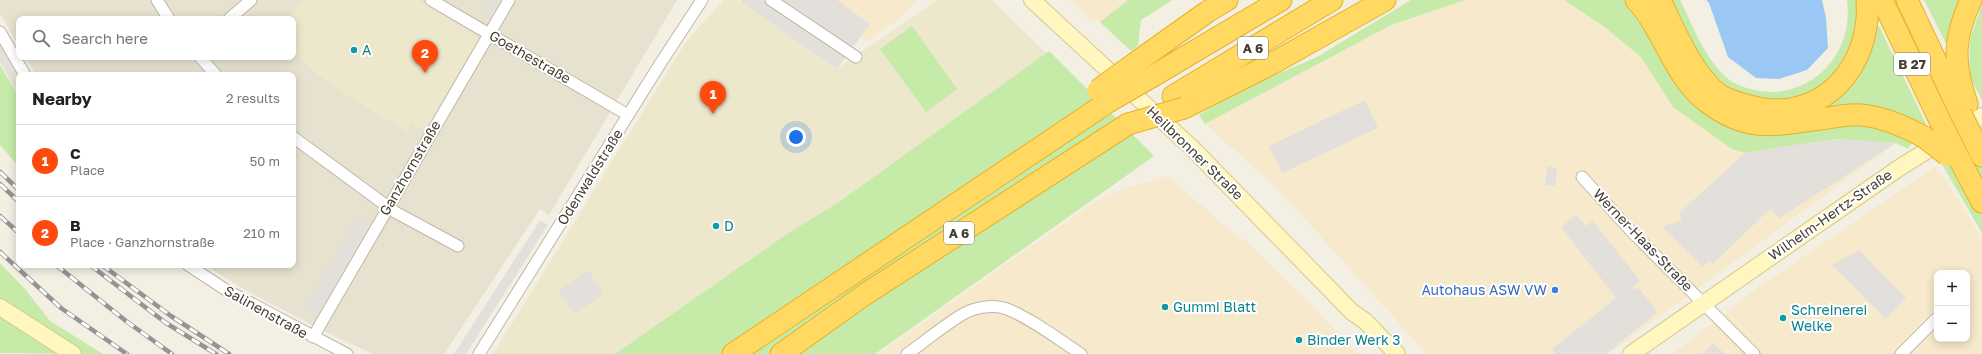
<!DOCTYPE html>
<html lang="en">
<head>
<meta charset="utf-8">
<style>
  :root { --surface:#fff; --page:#f2f2f2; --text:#222; --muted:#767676; --line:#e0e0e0; --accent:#ff490d }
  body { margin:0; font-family:"Golos Text",sans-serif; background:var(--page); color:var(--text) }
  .controls { position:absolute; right:12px; bottom:12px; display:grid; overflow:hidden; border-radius:8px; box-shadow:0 2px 10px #0003 }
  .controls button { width:36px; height:36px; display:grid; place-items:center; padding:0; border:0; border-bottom:1px solid var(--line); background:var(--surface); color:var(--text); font:20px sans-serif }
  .you { position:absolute; left:796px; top:137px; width:14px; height:14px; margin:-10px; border:3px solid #fff; border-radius:50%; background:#1a73e8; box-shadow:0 0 0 6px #1a73e833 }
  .badge { display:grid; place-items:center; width:26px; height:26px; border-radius:50%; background:var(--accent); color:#fff; font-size:13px; font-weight:700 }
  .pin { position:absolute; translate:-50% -33px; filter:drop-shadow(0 1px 2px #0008) }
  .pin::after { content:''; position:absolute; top:21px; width:14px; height:12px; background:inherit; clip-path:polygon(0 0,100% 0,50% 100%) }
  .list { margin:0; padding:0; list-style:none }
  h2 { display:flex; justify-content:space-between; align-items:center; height:52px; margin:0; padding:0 16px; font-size:17px }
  h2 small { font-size:13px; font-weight:400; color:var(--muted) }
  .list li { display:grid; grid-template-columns:26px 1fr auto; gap:12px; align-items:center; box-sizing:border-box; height:72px; padding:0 16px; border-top:1px solid var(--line) }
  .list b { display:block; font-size:15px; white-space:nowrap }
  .list p { margin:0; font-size:13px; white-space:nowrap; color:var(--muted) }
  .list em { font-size:13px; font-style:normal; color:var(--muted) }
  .icon { flex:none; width:22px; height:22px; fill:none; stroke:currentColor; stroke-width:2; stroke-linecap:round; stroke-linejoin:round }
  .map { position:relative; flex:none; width:1982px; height:354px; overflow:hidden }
  .search { position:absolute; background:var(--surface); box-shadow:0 2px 10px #0003; left:16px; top:16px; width:280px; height:44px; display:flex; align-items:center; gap:10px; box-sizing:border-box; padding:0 14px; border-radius:8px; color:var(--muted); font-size:15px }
  .panel { position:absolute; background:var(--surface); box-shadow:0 2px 10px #0003; left:16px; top:72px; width:280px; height:196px; border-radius:8px }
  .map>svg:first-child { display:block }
</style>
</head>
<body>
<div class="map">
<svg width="1982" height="354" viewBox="0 0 1982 354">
  <rect width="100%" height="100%" fill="#f3efe3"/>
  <path fill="#e7e2d0" d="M 0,0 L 677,0 L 549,215 L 540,209 L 444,354 L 373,354 L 336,337 L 260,298 L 238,286 L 206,265 L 293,265 L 293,75 L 37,75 L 26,57 L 293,57 L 293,19 L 19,19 L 19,46 L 0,14 Z"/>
  <path fill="#f7e9cc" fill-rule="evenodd" d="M 807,0 L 916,0 L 901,18 L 867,41 Z
    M 1071,0 L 1128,0 L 1100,22 L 1097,19 L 1092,21 Z
    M 1465,0 L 1564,0 L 1602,25 L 1641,57 L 1673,107 L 1896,143 L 1608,354 L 1427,354 L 1274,185 L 1205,124 L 1391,25 Z
    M 1935,167 L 1948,184 L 1982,239 L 1982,354 L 1672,354 L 1756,289 ZM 1937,273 L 1967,273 L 1967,339 L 1937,339 Z
    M 1168,176 L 1234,234 L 1248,243 L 1313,306 L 1358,354 L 878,354 L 1099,199 L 1125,188 Z"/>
  <path fill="#ede7cb" d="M 304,0 L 418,0 L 479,39 L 425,131 L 411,123 L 407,132 L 332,86 L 293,53 L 293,19 L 286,19 Z
    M 724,0 L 739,0 L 837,69 L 937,0 L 992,0 L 1046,53 L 839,202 L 787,234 L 615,354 L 493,354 L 686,42 Z"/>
  <path fill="#c6eaa8" d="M 1128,0 L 1172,0 L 1141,20 L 1138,45 L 1131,51 L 1100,22 Z
    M 1411,0 L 1465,0 L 1391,25 L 1205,124 L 1199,115 L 1238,91 L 1317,57 Z
    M 1564,0 L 1624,0 L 1636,12 L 1686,96 L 1862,122 L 1915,138 L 1908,149 L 1896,143 L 1835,139 L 1745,153 L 1732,149 L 1673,107 L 1641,57 L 1602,25 Z
    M 1671,0 L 1680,0 C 1693,26 1705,59 1727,78 C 1739,88 1758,92 1773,92 C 1821,90 1854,47 1847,0 L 1857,0 L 1859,11 L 1851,56 L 1831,79 L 1811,92 L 1788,100 L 1747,97 L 1728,86 L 1706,68 Z
    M 1924,0 L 1963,0 L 1951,53 Z
    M 1982,3 L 1982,101 L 1969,74 L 1970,40 Z
    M 1877,25 L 1880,28 L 1926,124 L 1924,126 L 1823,109 L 1820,107 L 1870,49 L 1875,27 Z
    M 912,26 L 957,89 L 926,112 L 880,49 Z
    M 1049,51 L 1154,156 L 875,354 L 615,354 L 787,234 L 839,202 Z
    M 0,65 L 19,97 L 19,167 L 0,145 Z
    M 1982,150 L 1982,233 L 1936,154 Z
    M 0,263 L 25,289 L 50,321 L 103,354 L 0,353 Z"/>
  <path fill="#e3e0dc" d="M 491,0 L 501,0 L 492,15 L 484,11 Z
    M 742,0 L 837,0 L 870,24 L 837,69 L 741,2 Z
    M 0,43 L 19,75 L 19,95 L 0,62 Z
    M 1365,100 L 1378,128 L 1282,173 L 1269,146 Z
    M 1835,139 L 1896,143 L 1780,218 L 1770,209 L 1713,264 L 1709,261 L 1703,267 L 1662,227 L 1682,220 L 1679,213 L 1745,153 Z
    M 1547,166 L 1557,168 L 1555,186 L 1545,185 Z
    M 1576,214 L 1586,226 L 1593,221 L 1640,281 L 1632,287 L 1634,290 L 1638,287 L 1658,312 L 1606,354 L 1555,354 L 1552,349 L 1616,298 L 1561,227 Z
    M 359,215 L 371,222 L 318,314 L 306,306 Z
    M 540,220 L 548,225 L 466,354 L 454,354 Z
    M 1859,250 L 1906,298 L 1886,319 L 1832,265 Z
    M 588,270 L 604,294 L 575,314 L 558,291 Z
    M 1713,343 L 1725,354 L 1702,354 Z"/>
  <path fill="#9ac7f4" d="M 1706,0 L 1822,0 L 1826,18 L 1828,48 L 1807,70 L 1779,79 L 1756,78 L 1728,57 L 1709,3 Z"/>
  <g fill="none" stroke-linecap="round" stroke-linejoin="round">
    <g stroke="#beb8a5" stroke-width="13">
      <path id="street" d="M 157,0 L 169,19
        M 431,0 L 628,115
        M 771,0 L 856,57
        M 229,19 L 251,0
        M 0,32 L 25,75
        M 200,57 L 216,75
        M 293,137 L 395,212 L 458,246
        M 1582,177 L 1632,232 L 1754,354
        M 188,265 L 226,290 L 347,354
        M 313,337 L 509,0
        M 479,354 L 660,64 L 702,0
        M 907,354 C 926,341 945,324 965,313 C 976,307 992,305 1004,308 C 1026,315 1061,341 1081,354
        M 1901,354 L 1937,318"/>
    </g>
    <g stroke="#d5ca8f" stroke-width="18">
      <path id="secondary" d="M 1032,0 L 1192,148 L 1352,312 L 1365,321 L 1397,354
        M 0,307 L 73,354
        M 1631,354 L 1899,168 L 1982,116"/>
    </g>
    <g stroke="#e6b229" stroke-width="23">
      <path id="highway" d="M 1636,0 C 1664,30 1673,76 1707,102 C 1750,135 1780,124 1828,118 C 1839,116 1850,114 1861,115 C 1884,117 1904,126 1924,137
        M 1660,0 C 1674,29 1693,76 1720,95 C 1731,102 1745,105 1758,108 C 1825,121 1872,64 1867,0
        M 1882,0 L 1943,127
        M 1907,0 L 1961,114
        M 1138,61 L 1207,12 L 1227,0
        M 1153,76 L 1281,0
        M 1173,96 L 1332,0
        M 1967,104 C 1953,63 1953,39 1971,0
        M 1184,108 L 1275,62 L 1385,0
        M 1973,138 L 1982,156
        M 1955,151 L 1982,202
        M 733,354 L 1108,102
        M 781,354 L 864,295 L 1128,124"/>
    </g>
    <use href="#street" stroke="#fff" stroke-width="11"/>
    <use href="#secondary" stroke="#fff6c0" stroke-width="16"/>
    <use href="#highway" stroke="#ffd961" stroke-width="21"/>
    <g stroke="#949494" stroke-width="4.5">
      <path id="rail" d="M 0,172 L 19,190
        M 0,184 L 19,202
        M 0,216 L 19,233
        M 0,252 L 61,308 L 127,354
        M 56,265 L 126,321 L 172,354
        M 90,265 L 166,323 L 216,354
        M 102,265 L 171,316 L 229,354"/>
    </g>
    <use href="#rail" stroke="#fff" stroke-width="3" stroke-dasharray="9" stroke-linecap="butt"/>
    <g stroke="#e6b229" stroke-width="23" stroke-linecap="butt">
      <path id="highway-bridge" d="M 1098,90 L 1138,61
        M 1108,102 L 1153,76
        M 1961,114 L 1973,138
        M 1128,124 L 1184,108
        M 1943,127 L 1955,151
        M 1924,137 L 1947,155"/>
    </g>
    <use href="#highway-bridge" stroke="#ffd961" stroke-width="21"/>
  </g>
  <g fill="#0f9aa8" stroke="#fff" stroke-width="1.5">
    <circle cx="354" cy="50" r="4"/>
    <circle cx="716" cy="226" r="4"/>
    <circle cx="1165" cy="307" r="4"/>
    <circle cx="1783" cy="318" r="4"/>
    <circle cx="1299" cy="340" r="4"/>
  </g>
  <circle fill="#3f7fe0" stroke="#fff" stroke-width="1.5" cx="1555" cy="290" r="4"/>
  <g text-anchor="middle" stroke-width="4" stroke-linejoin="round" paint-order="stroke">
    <g fill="#fff" stroke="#7c7970" stroke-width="1">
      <rect x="1238" y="37" width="30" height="22" rx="3"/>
      <rect x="1894" y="53" width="36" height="22" rx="3"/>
      <rect x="944" y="222" width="30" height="22" rx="3"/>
    </g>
    <g font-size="13" font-weight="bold" fill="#443f33">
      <text x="1253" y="53">A 6</text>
      <text x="1912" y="69">B 27</text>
      <text x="959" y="238">A 6</text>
    </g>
    <g font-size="14" fill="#0d838f" stroke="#fff" text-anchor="start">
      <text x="362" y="55">A</text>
      <text x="724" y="231">D</text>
      <text x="1173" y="312">Gummi Blatt</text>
      <text x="1791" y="315">Schreinerei<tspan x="1791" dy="16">Welke</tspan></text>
      <text x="1307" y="345">Binder Werk 3</text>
    </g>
    <g font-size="14" fill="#443f33" stroke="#fff">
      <text transform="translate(530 57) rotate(30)" y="5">Goethestraße</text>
      <text transform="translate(1195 153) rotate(44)" y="5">Heilbronner Straße</text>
      <text transform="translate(410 168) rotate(-60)" y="5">Ganzhornstraße</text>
      <text transform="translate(590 177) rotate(-58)" y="5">Odenwaldstraße</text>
      <text transform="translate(1830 215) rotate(-35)" y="5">Wilhelm-Hertz-Straße</text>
      <text transform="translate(1643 240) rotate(46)" y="5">Werner-Haas-Straße</text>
      <text transform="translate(266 312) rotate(29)" y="5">Salinenstraße</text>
    </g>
    <g font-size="14" fill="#366cbe" stroke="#fff" text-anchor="end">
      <text x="1547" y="295">Autohaus ASW VW</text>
    </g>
  </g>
</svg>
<div class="controls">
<button>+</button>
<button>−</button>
</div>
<div class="you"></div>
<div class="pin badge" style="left:713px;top:114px">1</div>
<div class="pin badge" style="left:425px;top:73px">2</div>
<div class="search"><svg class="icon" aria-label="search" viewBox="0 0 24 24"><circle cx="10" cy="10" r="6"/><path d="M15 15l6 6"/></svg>Search here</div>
<section class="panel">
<h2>Nearby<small>2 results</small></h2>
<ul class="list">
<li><span class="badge">1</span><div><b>C</b><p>Place</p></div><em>50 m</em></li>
<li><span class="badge">2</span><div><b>B</b><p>Place · Ganzhornstraße</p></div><em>210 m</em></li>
</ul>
</section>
</div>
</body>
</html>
